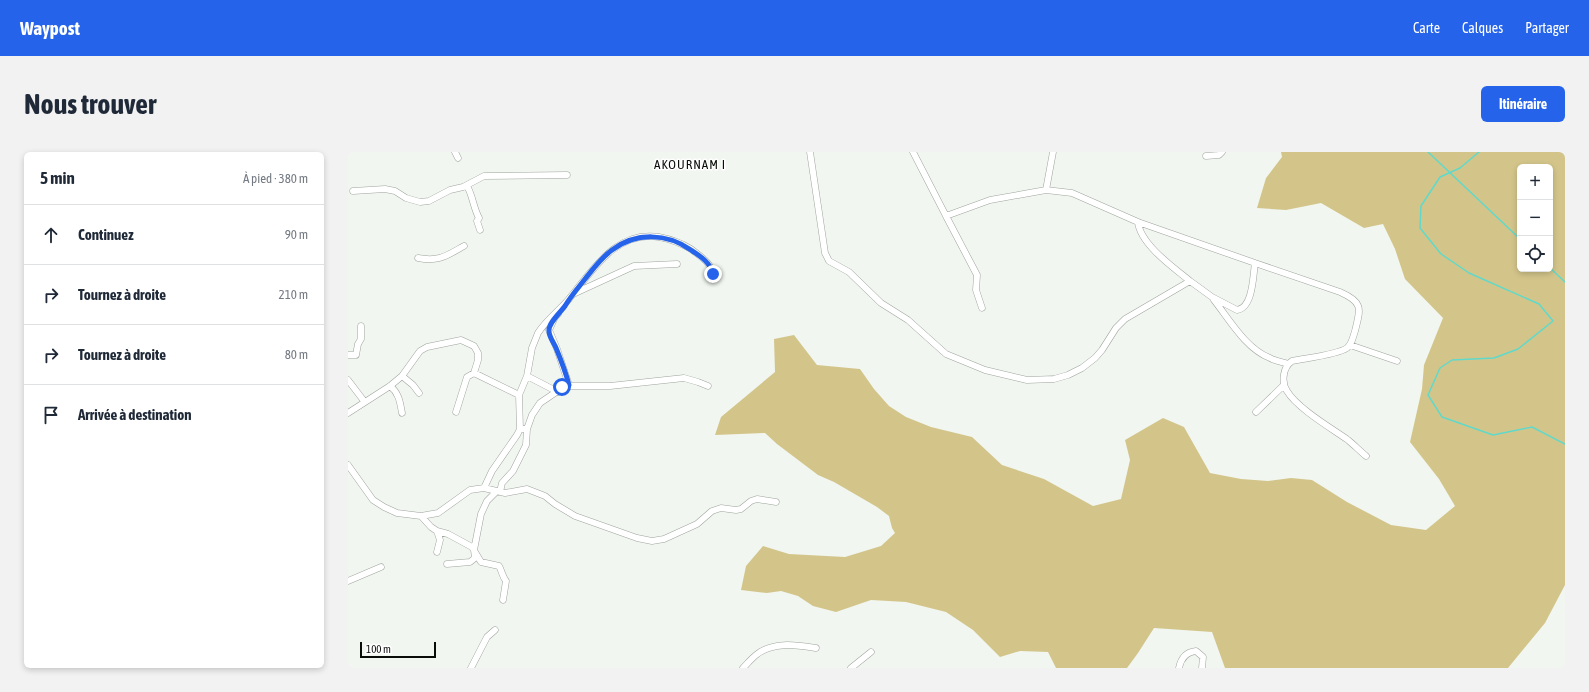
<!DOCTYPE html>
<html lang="fr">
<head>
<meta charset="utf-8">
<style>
  :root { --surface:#fff; --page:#f2f2f3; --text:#1f2937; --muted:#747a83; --line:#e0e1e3; --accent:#2563eb }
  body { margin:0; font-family:"Asap Condensed",sans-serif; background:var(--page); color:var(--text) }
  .controls { position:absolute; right:12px; top:12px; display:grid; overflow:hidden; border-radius:6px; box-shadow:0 2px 6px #0003 }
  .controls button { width:36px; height:36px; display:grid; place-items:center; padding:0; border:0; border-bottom:1px solid var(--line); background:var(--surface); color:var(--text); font:20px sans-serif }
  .scale { position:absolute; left:12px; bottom:10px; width:76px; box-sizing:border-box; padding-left:4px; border:2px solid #0a0c0a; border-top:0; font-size:11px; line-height:14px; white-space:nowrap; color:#0a0c0a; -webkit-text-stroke:3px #fff; paint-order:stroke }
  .stop { position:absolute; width:12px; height:12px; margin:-9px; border:3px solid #2563eb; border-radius:50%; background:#fff }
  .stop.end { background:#2563eb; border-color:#fff; box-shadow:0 1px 4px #0008 }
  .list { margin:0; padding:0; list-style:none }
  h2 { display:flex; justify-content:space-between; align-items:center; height:52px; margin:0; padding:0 16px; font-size:17px }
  h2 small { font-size:13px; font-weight:400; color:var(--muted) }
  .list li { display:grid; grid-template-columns:26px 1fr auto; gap:12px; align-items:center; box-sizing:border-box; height:60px; padding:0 16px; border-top:1px solid var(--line) }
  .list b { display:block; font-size:15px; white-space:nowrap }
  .list em { font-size:13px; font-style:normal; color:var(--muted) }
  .icon { flex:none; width:22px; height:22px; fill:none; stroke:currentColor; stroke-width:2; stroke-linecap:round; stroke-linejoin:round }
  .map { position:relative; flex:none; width:1217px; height:516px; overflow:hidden; border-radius:6px }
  header { display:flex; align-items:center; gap:24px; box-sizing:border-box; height:56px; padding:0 20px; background:var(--accent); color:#fff }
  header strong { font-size:19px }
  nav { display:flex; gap:22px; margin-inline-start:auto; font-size:14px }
  .intro { display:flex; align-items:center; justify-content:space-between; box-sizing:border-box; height:96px; padding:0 24px }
  h1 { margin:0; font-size:28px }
  .button { padding:10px 18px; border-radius:6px; background:var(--accent); color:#fff; font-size:14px; font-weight:700 }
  main { display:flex; gap:24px; padding:0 24px }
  aside { flex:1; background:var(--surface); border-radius:6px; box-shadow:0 2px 6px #0003 }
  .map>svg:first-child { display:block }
</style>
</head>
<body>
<header>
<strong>Waypost</strong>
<nav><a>Carte</a><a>Calques</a><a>Partager</a></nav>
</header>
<div class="intro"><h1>Nous trouver</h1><a class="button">Itinéraire</a></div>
<main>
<aside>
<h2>5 min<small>À pied · 380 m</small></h2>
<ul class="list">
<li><svg class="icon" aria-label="ahead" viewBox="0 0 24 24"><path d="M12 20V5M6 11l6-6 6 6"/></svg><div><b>Continuez</b></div><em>90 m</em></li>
<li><svg class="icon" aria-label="right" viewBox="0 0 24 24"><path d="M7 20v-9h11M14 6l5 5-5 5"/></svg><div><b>Tournez à droite</b></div><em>210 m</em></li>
<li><svg class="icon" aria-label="right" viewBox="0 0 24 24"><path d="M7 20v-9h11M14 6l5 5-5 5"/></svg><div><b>Tournez à droite</b></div><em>80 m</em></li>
<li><svg class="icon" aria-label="arrive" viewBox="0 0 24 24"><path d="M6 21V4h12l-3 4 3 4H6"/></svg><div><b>Arrivée à destination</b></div></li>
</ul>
</aside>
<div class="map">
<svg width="1217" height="516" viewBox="0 0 1217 516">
  <rect width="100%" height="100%" fill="#f1f6f0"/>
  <path fill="#d3c58a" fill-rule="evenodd" d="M 933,0 L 1217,0 L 1217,433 L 1197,471 L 1160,516 L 877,516 L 864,480 L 806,476 L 790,501 L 779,516 L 708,516 L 700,500 L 672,499 L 652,505 L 625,478 L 598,460 L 558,450 L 523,448 L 488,460 L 465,454 L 450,444 L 433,439 L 419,441 L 393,438 L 398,414 L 415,394 L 441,402 L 497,405 L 533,394 L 547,381 L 544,376 L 541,364 L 529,355 L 486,330 L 470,323 L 429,292 L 417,281 L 367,283 L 373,265 L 427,220 L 426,187 L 446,183 L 469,213 L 512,217 L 526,237 L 541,254 L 558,265 L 583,275 L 624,285 L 654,313 L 696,327 L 745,354 L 773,347 L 782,308 L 777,288 L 815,266 L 836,275 L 862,321 L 893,327 L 920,329 L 943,326 L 964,328 L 999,350 L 1043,373 L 1078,378 L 1107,354 L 1091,327 L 1062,290 L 1074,237 L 1076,213 L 1095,166 L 1057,127 L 1047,97 L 1035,72 L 1016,76 L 973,51 L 938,58 L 909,56 L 918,26 L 934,5 ZM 1172,15 L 1202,15 L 1202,117 L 1172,117 Z"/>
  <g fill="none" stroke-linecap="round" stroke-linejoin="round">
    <path stroke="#60d9ca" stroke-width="1.5" d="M 1080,0 L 1172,87
      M 1131,0 L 1112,16 L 1092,25 L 1073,54 L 1072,76 L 1093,102 L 1121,121 L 1191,152 L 1205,169 L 1170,197 L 1146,206 L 1104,208 L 1092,216 L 1080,243 L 1094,265 L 1145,283 L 1184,275 L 1217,292
      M 1202,116 L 1217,130"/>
    <g stroke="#9fa49e" stroke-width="7">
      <path id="street" d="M 107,0 L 110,6
        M 462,0 L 477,101 L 481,109 L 501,120 L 533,151 L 560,168 L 598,202 L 637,218 L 679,228 L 706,227 L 720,223 L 734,216 L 747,206 L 754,198 L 768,176 L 777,167 L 842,129 L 864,145 L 889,158 C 905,156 905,124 907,111 L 992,140 C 1015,150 1013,156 1007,179 C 1005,185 1004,192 999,196 C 989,203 958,206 944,209 C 935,215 933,230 939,239 C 949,256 983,276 1000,288 C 1006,293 1012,299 1018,304
        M 565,0 L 598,64 L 642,48 L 698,38 L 724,41 L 790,70 L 907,111
        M 858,4 L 871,3 L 874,0
        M 119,34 C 125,44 125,55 131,66 L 129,69 L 132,78
        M 698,38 L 705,0
        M 5,39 L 37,37 L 47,39 L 58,46 L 72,50 L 81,49 L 102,38 L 115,35 L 136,24 L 219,23
        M 598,64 L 629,123 L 628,138 L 634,156
        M 790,70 C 792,92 826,116 842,129
        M 70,106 C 91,110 98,104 116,94
        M 225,142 L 286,114 L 329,112
        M 866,148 C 881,167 898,197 922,206 C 927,209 934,210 940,212
        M 210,162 L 207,165 L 201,178 L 209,197 L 221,233
        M 1002,193 L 1049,209
        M 0,203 L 8,203 L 10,192 L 13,187 L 13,174
        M 54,224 L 65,233 L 71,241
        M 179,224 L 210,240
        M 0,228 L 16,249
        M 42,234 C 51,241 52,250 54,261
        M 108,260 L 119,225 L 126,221 L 171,243
        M 908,260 L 936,233
        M 0,261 L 42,234 L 54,224 L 72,199 L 79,195 L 113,188 L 126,194 L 130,201 L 130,208 L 126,221
        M 172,277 L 171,243 L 179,224 L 184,196 L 190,181 C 198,168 211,159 221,147 C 245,118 268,78 311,85 C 322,87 333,91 343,97 C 353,105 366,112 365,127
        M 0,313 L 25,348 L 36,355 L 49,361 L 73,364 L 90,361 L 122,338 L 136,336 L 157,341 L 179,337 L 197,344 L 207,352 L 227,364 L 289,386 L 304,389 L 316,387 L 349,372 L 364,359 L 373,356 L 388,358 L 393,357 L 403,349 L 409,347 L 428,350
        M 136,336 L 144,319 L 169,283 L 172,277 L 179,277 L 184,263 L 192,251 L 217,234 L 262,234 L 336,226 L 350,230 L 360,234
        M 152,340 L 154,331 L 165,319 L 178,293 L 179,277
        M 73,364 L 83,375 L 89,379 L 100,382 L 124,395 L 133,410 L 151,414 C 154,419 154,424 158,429 L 155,448
        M 89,400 L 92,388 L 89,379
        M 99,412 L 122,410 L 127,406 L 126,398 L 133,362 L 139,349 L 149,339
        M 0,429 L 33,415
        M 123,516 L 139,485 L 147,478
        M 395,516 C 399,512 403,507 408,503 C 425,489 448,493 468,496
        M 503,516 L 523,500
        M 831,516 C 833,506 838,500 848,499 L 855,505 L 854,516"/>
    </g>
    <use href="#street" stroke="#fff" stroke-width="6"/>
  </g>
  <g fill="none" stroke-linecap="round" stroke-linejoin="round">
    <path stroke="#2563eb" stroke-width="5" d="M 214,235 L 221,233 C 218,221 213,208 208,196 C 206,191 201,185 201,179 C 200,171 213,160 217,154 C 223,144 230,136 237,127 C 245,117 253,106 264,98 C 288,80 319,81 343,98 C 352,104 363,111 365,122"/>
  </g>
  <g text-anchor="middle" stroke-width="3" stroke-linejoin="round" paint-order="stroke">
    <g font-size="13" letter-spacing="1" fill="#0a0c0a" stroke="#fff">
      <text x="342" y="17">AKOURNAM I</text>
    </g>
  </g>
</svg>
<div class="controls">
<button>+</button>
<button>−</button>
<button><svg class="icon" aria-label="locate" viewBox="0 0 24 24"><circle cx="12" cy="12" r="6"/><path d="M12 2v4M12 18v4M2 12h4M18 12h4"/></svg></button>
</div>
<div class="scale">100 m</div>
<div class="stop" style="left:214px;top:235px"></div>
<div class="stop end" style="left:365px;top:122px"></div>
</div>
</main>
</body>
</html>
